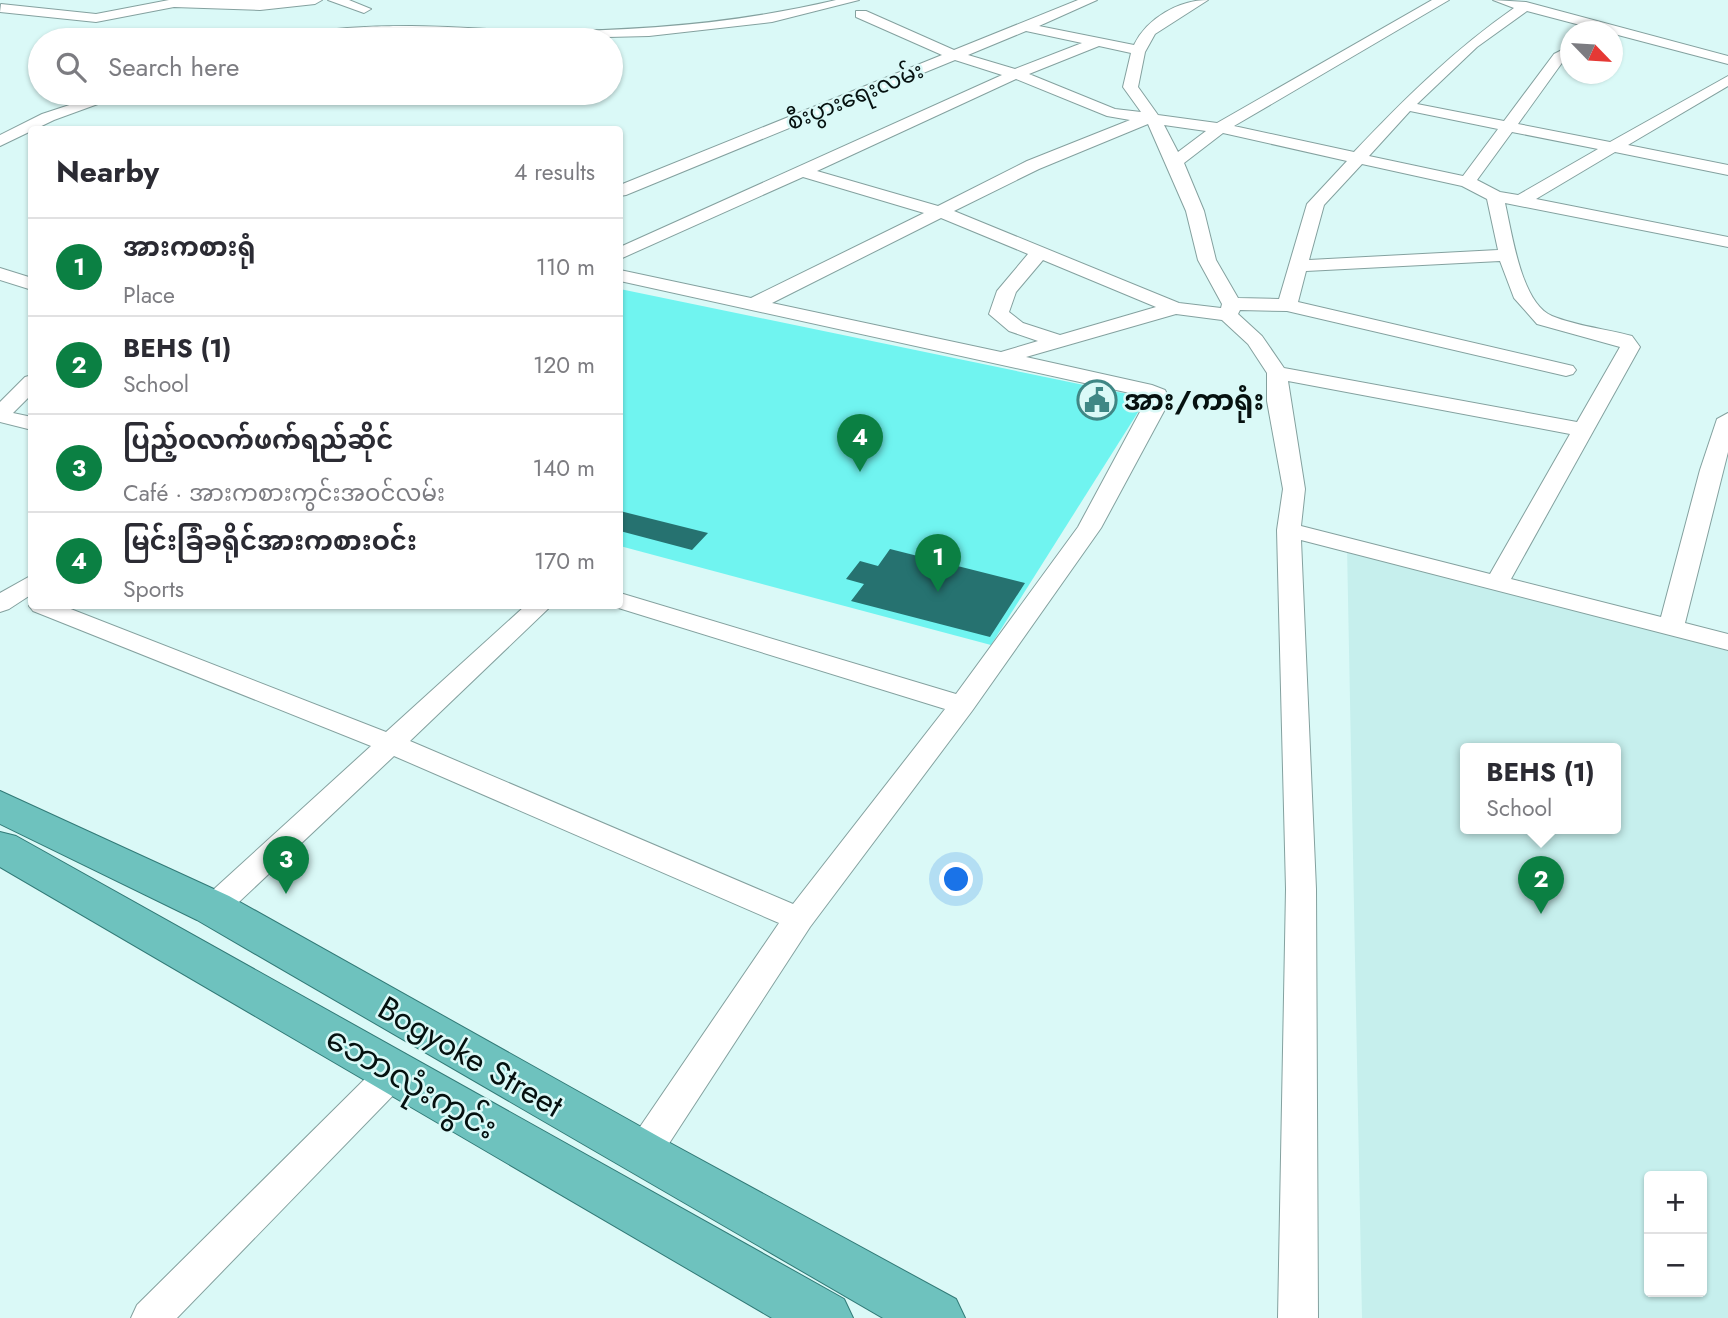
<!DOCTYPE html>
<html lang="en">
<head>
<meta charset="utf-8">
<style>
  :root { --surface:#fff; --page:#f7f7f7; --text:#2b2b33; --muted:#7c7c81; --line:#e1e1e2; --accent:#0b8043 }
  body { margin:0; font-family:Jost,"Noto Sans Myanmar",sans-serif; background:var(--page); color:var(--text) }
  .controls { position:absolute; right:21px; bottom:21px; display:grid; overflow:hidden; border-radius:7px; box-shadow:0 2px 5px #0004 }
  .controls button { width:63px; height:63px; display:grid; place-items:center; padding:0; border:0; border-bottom:2px solid var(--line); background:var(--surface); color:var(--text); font:35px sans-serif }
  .compass { position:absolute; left:1560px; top:21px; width:63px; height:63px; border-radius:50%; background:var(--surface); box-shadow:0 2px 5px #0004; rotate:115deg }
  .you { position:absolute; left:957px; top:880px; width:24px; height:24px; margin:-18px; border:5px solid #fff; border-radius:50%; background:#1a73e8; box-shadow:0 0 0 10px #1a73e833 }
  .badge { display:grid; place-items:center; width:46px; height:46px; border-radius:50%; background:var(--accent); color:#fff; font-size:23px; font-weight:700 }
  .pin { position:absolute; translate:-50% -58px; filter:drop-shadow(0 2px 4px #0008) }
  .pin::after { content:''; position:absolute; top:37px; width:24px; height:21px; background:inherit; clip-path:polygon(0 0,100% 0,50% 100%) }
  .popup { position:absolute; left:1460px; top:743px; width:161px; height:91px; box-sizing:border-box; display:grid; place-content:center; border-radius:7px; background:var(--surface); filter:drop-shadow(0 2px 5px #0005); font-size:23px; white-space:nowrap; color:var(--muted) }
  .popup b { font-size:26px; color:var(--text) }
  .popup::after { content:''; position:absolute; left:50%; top:100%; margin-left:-14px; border:14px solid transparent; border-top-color:var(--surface) }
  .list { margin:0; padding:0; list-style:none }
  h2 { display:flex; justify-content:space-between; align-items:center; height:91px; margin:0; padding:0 28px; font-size:30px }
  h2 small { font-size:23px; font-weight:400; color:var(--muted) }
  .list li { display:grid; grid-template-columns:46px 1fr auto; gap:21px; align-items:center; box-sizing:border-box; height:98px; padding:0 28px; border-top:2px solid var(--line) }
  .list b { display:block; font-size:26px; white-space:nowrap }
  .list p { margin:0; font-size:23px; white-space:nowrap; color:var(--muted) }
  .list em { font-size:23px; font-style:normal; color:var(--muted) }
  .icon { flex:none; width:38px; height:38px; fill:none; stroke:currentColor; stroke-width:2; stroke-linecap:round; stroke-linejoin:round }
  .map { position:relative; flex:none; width:1728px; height:1318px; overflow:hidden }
  .search { position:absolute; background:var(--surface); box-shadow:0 2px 5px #0004; left:28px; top:28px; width:595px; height:77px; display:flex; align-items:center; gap:18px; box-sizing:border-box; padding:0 24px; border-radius:38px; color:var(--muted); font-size:26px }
  .panel { position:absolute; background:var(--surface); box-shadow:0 2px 5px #0004; left:28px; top:126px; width:595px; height:483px; border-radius:7px }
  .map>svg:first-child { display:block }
</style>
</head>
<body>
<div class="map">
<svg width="1728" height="1318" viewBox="0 0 1728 1318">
  <rect width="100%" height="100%" fill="#daf9f7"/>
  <path fill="#c6efed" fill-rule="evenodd" d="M 1347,547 L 1728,651 L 1728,1318 L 1362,1318 ZM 1466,748 L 1616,748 L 1616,828 L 1466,828 ZM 1649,1176 L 1702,1176 L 1702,1292 L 1649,1292 Z"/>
  <path fill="#70f4f0" d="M 620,289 L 1147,398 L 991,645 L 620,546 Z"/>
  <path fill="#267270" d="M 620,511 L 708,533 L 692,550 L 620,531 Z
    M 890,549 L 1025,583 L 990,637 L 851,601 L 864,584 L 846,579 L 860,561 L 878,566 Z"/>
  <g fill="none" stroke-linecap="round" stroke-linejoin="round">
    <g stroke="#84a19f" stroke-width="2">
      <path id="minor" d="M 169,0 L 322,0 L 315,4 L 260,10 L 174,7 L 96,22 L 0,12 L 1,4 L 96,14 Z
        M 328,0 L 349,0 L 371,9 L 364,13 Z
        M 836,0 L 859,0 L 772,22 L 649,36 L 525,39 L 386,35 L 296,40 C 311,26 388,26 411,26 C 450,26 489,30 528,31 C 632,32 735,24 836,0 Z
        M 1078,0 L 1097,0 L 1039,26 L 1134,45 C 1147,18 1179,0 1208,0 L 1155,34 L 1145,52 L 1138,87 L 1158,115 L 1217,123 L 1432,0 L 1449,0 L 1234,126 L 1354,152 C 1404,99 1454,50 1514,8 L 1493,0 L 1526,2 L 1728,56 L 1728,64 L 1527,11 L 1477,47 L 1417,104 L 1504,121 L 1554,54 L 1570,46 L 1570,56 L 1564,60 L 1518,124 L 1610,142 L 1728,76 L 1728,86 L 1628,145 L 1728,165 L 1728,175 L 1615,152 L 1536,199 L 1728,237 L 1728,247 L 1505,203 C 1512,233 1521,303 1552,316 C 1576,326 1607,329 1632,336 L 1640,347 L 1511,579 L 1661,617 L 1700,470 L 1717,419 L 1728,413 L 1728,452 L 1685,623 L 1728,634 L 1728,650 L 1301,540 L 1316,889 L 1318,1318 L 1278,1318 L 1286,889 L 1277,530 L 1283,489 L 1267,401 L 1267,373 L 1248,344 L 1222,320 L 1176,314 L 1026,357 L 1152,385 L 1165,390 L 1170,400 L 1101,528 L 972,711 L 810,927 L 655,1165 L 642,1169 L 629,1165 L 624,1154 L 629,1143 L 779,923 L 394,756 L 224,916 L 213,919 L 202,916 L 197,908 L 202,900 L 371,746 L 33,611 L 29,606 L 32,603 L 32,606 L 63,606 L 386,732 L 525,606 L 551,606 L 410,741 L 793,904 L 945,709 L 612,606 L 620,606 L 620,593 L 956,694 L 1078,527 L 1148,397 L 620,281 L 620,270 L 751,298 L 924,213 L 803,177 L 620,259 L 620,247 L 1002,75 L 955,60 L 626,195 L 620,196 L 620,185 L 942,55 L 856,17 L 856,11 L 866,11 L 954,50 ZM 1026,31 L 1082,43 L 1015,69 L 968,55 ZM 1099,46 L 1131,53 L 1123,87 L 1141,112 L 1115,109 L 1029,74 ZM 1016,79 L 1107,116 L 1130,120 L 1027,161 L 938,206 L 817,171 ZM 1410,111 L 1498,129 L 1463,176 L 1369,156 ZM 1148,124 L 1186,211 L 1198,260 L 1222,304 L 1221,308 L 1179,303 L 954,211 L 1039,169 ZM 1164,125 L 1206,131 L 1178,152 ZM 1512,132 L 1598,149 L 1518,195 L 1500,192 L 1477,180 ZM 1223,133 L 1347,161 L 1307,204 L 1279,299 L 1238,298 L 1216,260 L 1204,211 L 1184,163 ZM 1362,164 L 1462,186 L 1487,199 L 1498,250 L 1309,260 L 1324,205 ZM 941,218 L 1028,254 L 997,291 L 989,314 L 1009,331 L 1038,341 L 1001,352 L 772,303 ZM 1043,260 L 1156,307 L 1060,335 L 1023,323 L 1009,312 L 1016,292 ZM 1500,261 L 1514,298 L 1537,324 L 1620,347 L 1577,422 L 1284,368 L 1262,336 L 1238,314 L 1240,310 L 1287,311 L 1566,376 L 1573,374 L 1576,370 L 1573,366 L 1298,302 L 1306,271 ZM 1288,381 L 1570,434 L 1490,574 L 1301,526 L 1305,489 Z
        M 106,93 L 128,93 L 54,120 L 0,146 L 0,135 L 42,114 Z
        M 0,268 L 32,278 L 32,290 L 0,280 Z
        M 32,375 L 32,394 L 13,413 L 32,417 L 32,430 L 0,422 L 0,402 L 25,377 Z
        M 32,575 L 32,594 L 9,609 L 0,612 L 0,593 Z
        M 394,1058 L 406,1062 L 411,1072 L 406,1082 L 177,1318 L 131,1318 L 137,1305 L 382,1062 Z"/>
    </g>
    <g stroke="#327a77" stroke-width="2">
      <path id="trunk" d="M 0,791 L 229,896 L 661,1138 L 956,1299 L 965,1318 L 883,1318 L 197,920 L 0,824 Z
        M 0,832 L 16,836 L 844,1299 L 853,1318 L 772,1318 L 0,867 Z"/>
    </g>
    <use href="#minor" fill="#fff" fill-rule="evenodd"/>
    <use href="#trunk" fill="#6ec2be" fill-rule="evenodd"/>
  </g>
  <defs>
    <g id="civic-ring" transform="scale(2.0125)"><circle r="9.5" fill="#daf9f7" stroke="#3f8785" stroke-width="1.5"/><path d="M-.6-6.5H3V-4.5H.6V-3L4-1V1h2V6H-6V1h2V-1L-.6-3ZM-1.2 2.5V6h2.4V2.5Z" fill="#3f8785"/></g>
  </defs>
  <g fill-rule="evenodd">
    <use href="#civic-ring" x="1097" y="400"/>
  </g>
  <g text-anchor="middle" stroke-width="5" stroke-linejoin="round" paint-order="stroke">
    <g font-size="23" fill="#061110" stroke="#daf9f7">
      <text transform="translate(855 96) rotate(-22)" y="8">စီးပွားရေးလမ်း</text>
    </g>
    <g font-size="28" font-weight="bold" fill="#061110" stroke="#daf9f7" text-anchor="start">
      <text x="1124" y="410">အား/ကာရုံး</text>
    </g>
    <g font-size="33" fill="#061110" stroke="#daf9f7">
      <text transform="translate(471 1056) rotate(30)" y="12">Bogyoke Street</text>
      <text transform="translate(412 1082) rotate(30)" y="12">ဘောလုံးကွင်း</text>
    </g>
  </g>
</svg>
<div class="controls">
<button>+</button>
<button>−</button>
</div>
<svg class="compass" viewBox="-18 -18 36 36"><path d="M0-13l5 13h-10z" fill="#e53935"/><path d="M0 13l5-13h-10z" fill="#7c7c81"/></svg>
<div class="you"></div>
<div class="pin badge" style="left:938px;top:592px">1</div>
<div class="pin badge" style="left:1541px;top:914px">2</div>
<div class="popup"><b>BEHS (1)</b>School</div>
<div class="pin badge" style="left:286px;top:894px">3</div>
<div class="pin badge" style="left:860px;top:472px">4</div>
<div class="search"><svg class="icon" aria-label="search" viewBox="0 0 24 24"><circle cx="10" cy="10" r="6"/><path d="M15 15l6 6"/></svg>Search here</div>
<section class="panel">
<h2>Nearby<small>4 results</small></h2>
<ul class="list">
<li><span class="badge">1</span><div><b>အားကစားရုံ</b><p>Place</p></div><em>110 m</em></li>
<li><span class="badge">2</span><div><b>BEHS (1)</b><p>School</p></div><em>120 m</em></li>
<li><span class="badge">3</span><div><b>ပြည့်ဝလက်ဖက်ရည်ဆိုင်</b><p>Café · အားကစားကွင်းအဝင်လမ်း</p></div><em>140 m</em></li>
<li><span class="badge">4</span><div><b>မြင်းခြံခရိုင်အားကစားဝင်း</b><p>Sports</p></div><em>170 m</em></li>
</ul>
</section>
</div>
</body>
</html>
